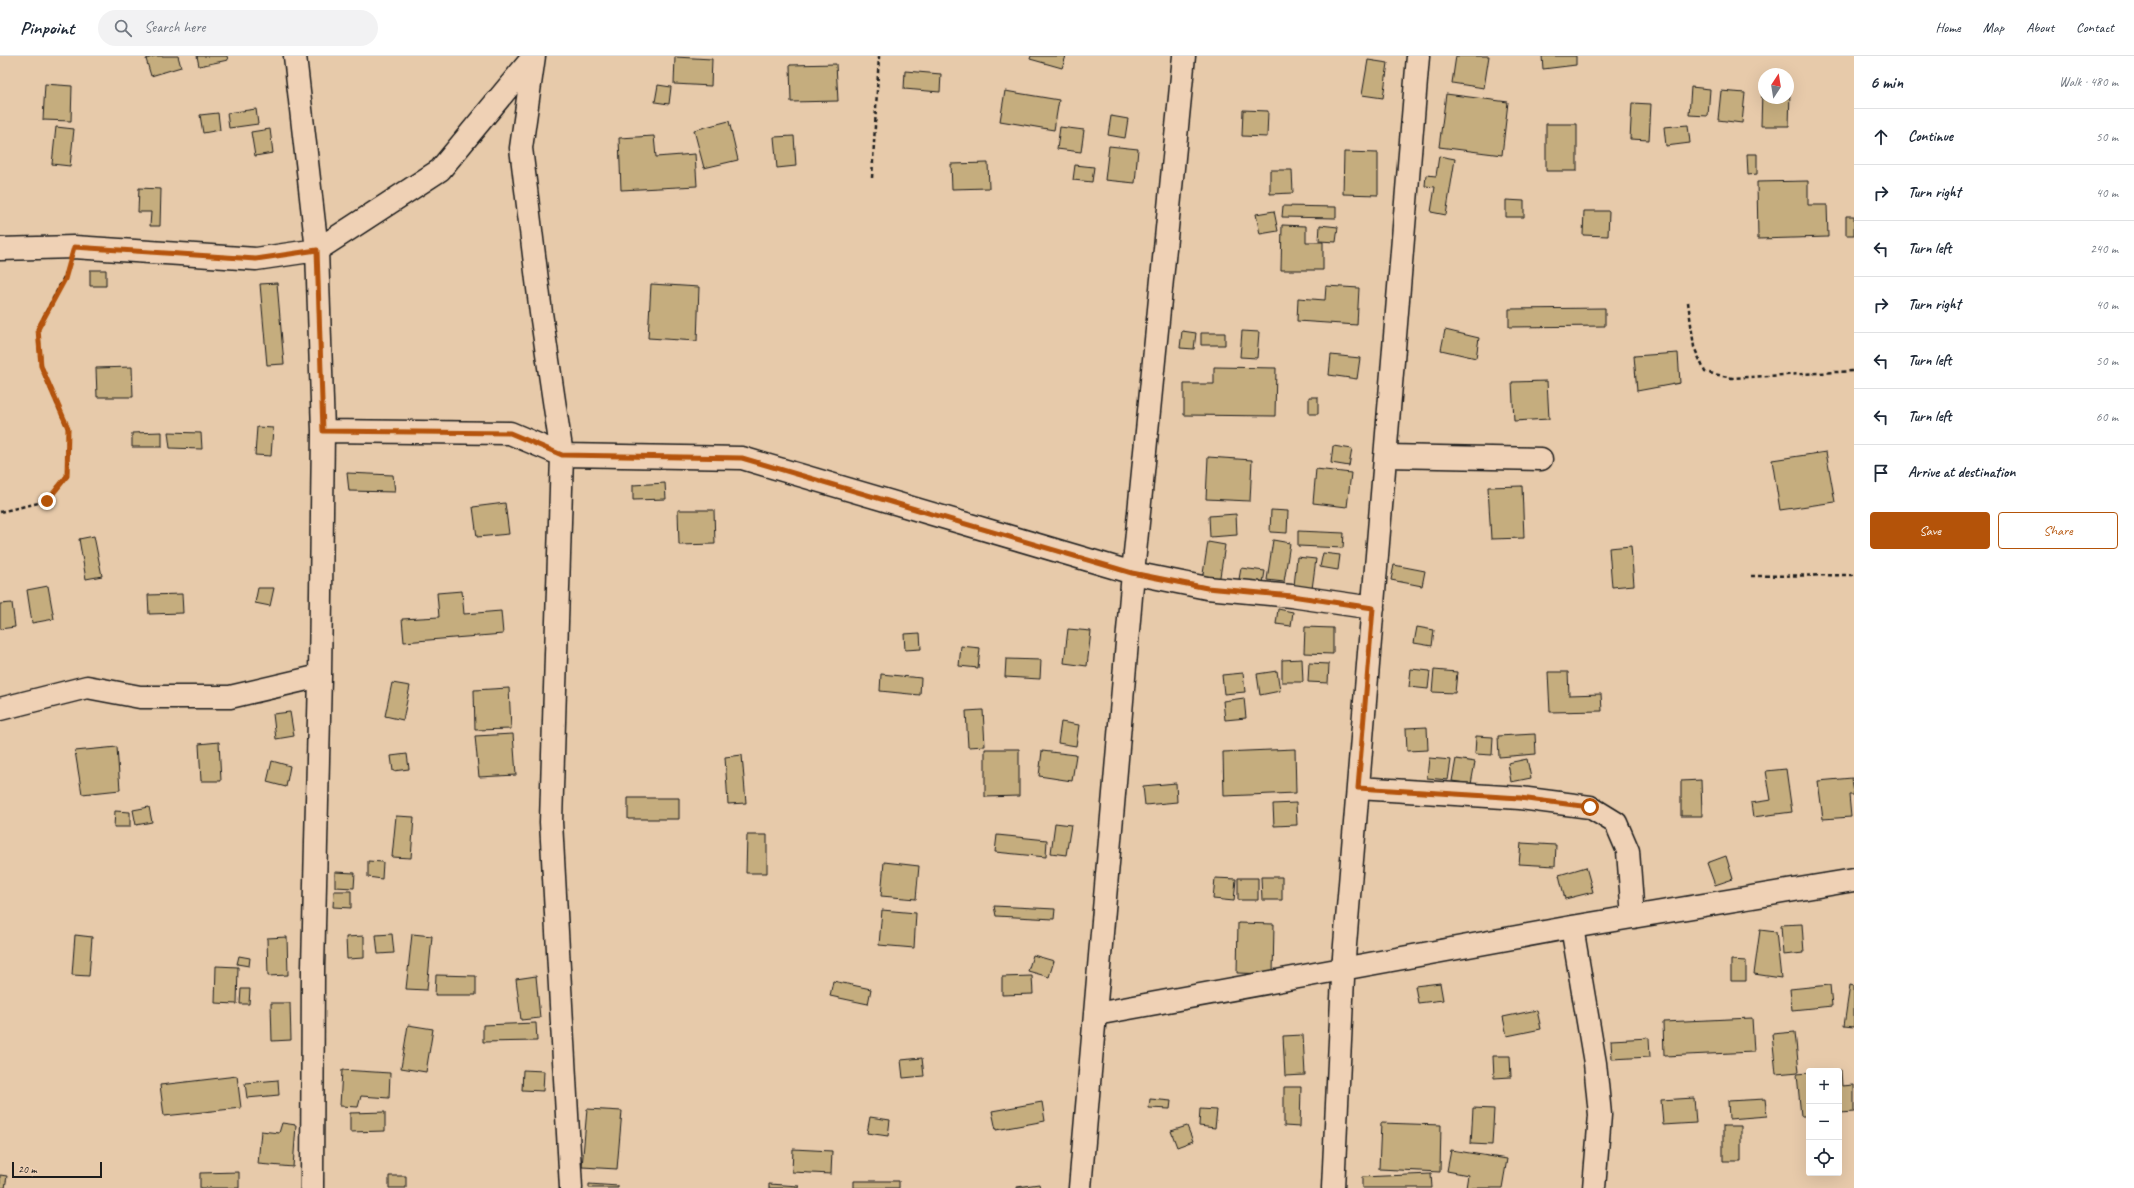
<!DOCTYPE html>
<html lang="en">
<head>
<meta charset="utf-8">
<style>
  :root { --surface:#fff; --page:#f2f2f3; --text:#1f2937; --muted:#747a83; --line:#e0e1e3; --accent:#b45309 }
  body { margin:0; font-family:Caveat,sans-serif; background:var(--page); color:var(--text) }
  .controls { position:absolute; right:12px; bottom:12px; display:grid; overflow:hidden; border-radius:4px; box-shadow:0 4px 16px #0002 }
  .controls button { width:36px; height:36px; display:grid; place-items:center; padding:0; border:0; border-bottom:1px solid var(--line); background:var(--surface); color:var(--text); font:20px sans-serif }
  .compass { position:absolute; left:1758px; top:12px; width:36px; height:36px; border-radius:50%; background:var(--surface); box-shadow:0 4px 16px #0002; rotate:12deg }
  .scale { position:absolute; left:12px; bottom:10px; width:90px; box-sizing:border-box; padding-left:4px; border:2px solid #1c1c1c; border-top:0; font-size:11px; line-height:14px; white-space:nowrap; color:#1c1c1c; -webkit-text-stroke:3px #efd1b5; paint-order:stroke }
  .stop { position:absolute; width:12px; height:12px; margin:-9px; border:3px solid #b45309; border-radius:50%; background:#fff }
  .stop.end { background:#b45309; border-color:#fff; box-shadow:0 1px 4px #0008 }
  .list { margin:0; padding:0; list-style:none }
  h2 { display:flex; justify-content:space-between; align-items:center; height:52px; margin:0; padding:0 16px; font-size:17px }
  h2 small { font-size:13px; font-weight:400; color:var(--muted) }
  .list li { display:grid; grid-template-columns:26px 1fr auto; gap:12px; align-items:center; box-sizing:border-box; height:56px; padding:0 16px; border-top:1px solid var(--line) }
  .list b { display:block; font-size:15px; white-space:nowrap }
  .list em { font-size:13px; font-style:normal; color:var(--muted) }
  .actions { display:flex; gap:8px; padding:12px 16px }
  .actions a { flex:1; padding:9px 0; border:1px solid var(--accent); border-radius:4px; text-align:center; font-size:14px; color:var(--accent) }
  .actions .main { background:var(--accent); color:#fff }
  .icon { flex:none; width:22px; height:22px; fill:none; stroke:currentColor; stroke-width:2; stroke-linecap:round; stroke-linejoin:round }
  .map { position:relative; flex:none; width:1854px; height:1132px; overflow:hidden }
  header { display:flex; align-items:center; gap:24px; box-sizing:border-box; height:56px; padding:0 20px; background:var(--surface); border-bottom:1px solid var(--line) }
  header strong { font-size:19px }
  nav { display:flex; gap:22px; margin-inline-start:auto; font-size:14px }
  .search { width:280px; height:36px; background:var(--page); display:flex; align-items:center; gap:10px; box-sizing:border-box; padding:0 14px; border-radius:22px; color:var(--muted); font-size:15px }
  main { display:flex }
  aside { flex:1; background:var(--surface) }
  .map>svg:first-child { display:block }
</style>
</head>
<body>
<header>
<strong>Pinpoint</strong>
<div class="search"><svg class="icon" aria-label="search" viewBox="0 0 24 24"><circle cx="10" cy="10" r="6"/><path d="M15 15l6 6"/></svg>Search here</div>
<nav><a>Home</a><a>Map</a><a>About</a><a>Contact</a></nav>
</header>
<main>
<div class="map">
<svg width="1854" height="1132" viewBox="0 0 1854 1132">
  <rect width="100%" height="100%" fill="#e7caaa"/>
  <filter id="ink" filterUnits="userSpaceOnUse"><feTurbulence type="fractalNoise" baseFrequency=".025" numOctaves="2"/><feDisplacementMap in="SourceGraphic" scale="8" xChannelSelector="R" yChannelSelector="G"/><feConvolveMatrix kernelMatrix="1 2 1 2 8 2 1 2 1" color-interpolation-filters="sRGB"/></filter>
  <g filter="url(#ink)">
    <path fill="#c5ad7e" stroke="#1c1c1c" d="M 155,0 L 178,0 L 181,11 L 151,20 L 146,3 Z
      M 197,0 L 227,0 L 228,4 L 199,10 Z
      M 1031,0 L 1066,0 L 1062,12 L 1030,3 Z
      M 1456,0 L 1489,0 L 1484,32 L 1452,27 Z
      M 1542,0 L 1576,0 L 1576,9 L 1543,13 Z
      M 675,1 L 712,3 L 711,30 L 674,28 Z
      M 1368,4 L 1388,7 L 1383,42 L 1362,39 Z
      M 836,8 L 838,45 L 791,46 L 790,9 Z
      M 905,15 L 941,18 L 940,36 L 904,33 Z
      M 45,28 L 72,30 L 71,65 L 43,64 Z
      M 658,29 L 671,31 L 669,48 L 655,46 Z
      M 1691,31 L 1710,33 L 1708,60 L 1689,59 Z
      M 1762,34 L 1764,34 L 1764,42 L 1788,42 L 1788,35 L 1790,35 L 1789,70 L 1761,70 Z
      M 1005,35 L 1059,44 L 1054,74 L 1000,65 Z
      M 1721,35 L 1745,37 L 1742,67 L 1718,64 Z
      M 1446,38 L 1508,46 L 1502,99 L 1439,91 Z
      M 1632,47 L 1651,48 L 1649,84 L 1630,83 Z
      M 256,53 L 258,68 L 229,72 L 227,57 Z
      M 1243,54 L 1268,55 L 1267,81 L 1242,80 Z
      M 218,57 L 220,74 L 203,77 L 200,59 Z
      M 1111,60 L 1128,63 L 1125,82 L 1108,79 Z
      M 729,65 L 738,104 L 704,112 L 694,74 Z
      M 1546,68 L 1577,68 L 1577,115 L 1546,115 Z
      M 1688,69 L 1690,87 L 1666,90 L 1664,71 Z
      M 56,71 L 74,73 L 70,110 L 52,108 Z
      M 1060,71 L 1084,74 L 1081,96 L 1057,93 Z
      M 270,73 L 273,97 L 255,100 L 251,76 Z
      M 654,80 L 656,101 L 695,98 L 697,130 L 621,134 L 619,82 Z
      M 794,80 L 796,110 L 777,112 L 774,81 Z
      M 1109,90 L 1138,93 L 1135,127 L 1105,124 Z
      M 1344,96 L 1378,97 L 1378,139 L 1343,138 Z
      M 1747,98 L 1757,98 L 1757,118 L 1748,119 Z
      M 1439,100 L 1455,103 L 1446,159 L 1431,156 L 1435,131 L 1425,130 L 1426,119 L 1436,120 Z
      M 988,107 L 989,132 L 952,133 L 951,108 Z
      M 1075,109 L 1094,111 L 1092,126 L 1073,124 Z
      M 1270,114 L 1292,114 L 1293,137 L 1270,138 Z
      M 1808,125 L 1808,149 L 1827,149 L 1828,181 L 1758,183 L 1757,126 Z
      M 139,132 L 161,133 L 160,170 L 150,170 L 151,156 L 138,156 Z
      M 1506,144 L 1524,145 L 1524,161 L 1506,161 Z
      M 1283,150 L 1336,151 L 1336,162 L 1282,161 Z
      M 1274,155 L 1278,175 L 1260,178 L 1256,158 Z
      M 1584,155 L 1609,155 L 1608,180 L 1583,179 Z
      M 1846,160 L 1854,160 L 1854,179 L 1846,179 Z
      M 1282,169 L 1306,170 L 1306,186 L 1323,186 L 1323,214 L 1281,214 Z
      M 1320,169 L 1338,171 L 1336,186 L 1319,185 Z
      M 90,214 L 106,214 L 106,230 L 90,230 Z
      M 277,227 L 284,308 L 267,309 L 260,228 Z
      M 651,228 L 699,231 L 697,285 L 648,282 Z
      M 1326,230 L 1359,232 L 1357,269 L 1297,265 L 1298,242 L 1325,244 Z
      M 1605,252 L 1605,270 L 1509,271 L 1509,253 Z
      M 1445,274 L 1479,282 L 1476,302 L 1441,294 Z
      M 1182,275 L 1196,277 L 1194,293 L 1180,292 Z
      M 1242,275 L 1259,276 L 1257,302 L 1240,301 Z
      M 1201,277 L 1225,277 L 1225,289 L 1201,289 Z
      M 1678,297 L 1680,327 L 1637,335 L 1634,300 Z
      M 1331,299 L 1360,302 L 1357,323 L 1329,319 Z
      M 132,311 L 133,341 L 97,341 L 96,312 Z
      M 1214,311 L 1276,312 L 1275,360 L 1184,359 L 1184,328 L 1214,328 Z
      M 1547,325 L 1549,363 L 1514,365 L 1512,326 Z
      M 1309,341 L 1318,341 L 1318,358 L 1309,358 Z
      M 257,371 L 273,372 L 271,400 L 255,399 Z
      M 162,376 L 162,391 L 132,391 L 132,377 Z
      M 168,376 L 201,377 L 202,393 L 170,392 Z
      M 1333,390 L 1352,393 L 1349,410 L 1331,407 Z
      M 1826,396 L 1835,446 L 1780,454 L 1772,404 Z
      M 1208,401 L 1252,404 L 1250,445 L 1206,443 Z
      M 1316,413 L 1351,417 L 1347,451 L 1313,447 Z
      M 347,417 L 393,419 L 395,436 L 349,435 Z
      M 665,427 L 666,443 L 633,444 L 633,429 Z
      M 1522,430 L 1524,482 L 1491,483 L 1488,431 Z
      M 505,447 L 509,478 L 477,481 L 473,451 Z
      M 678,454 L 714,454 L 715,488 L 679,489 Z
      M 1271,454 L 1288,455 L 1287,477 L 1270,476 Z
      M 1236,458 L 1237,479 L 1210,481 L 1209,460 Z
      M 1298,475 L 1344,477 L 1343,492 L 1298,490 Z
      M 94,480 L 102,520 L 86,523 L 79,483 Z
      M 1273,484 L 1290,487 L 1284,526 L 1267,524 Z
      M 1208,486 L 1225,489 L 1219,527 L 1202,524 Z
      M 1631,490 L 1634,529 L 1612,531 L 1609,492 Z
      M 1323,497 L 1340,499 L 1338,514 L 1320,511 Z
      M 1297,501 L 1316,503 L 1312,533 L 1294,530 Z
      M 1394,509 L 1425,515 L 1422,530 L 1391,524 Z
      M 1241,512 L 1265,515 L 1262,533 L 1238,529 Z
      M 48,530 L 54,563 L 32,567 L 27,534 Z
      M 258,532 L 274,532 L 270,550 L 255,547 Z
      M 462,535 L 464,558 L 501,555 L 503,578 L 404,586 L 402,563 L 439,561 L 437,537 Z
      M 182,538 L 183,557 L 149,558 L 148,539 Z
      M 12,547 L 15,571 L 0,573 L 0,548 Z
      M 1278,553 L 1293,556 L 1291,570 L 1276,568 Z
      M 1305,571 L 1333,572 L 1333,598 L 1304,597 Z
      M 1417,571 L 1434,574 L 1432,590 L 1414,587 Z
      M 1068,573 L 1091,575 L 1087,610 L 1064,607 Z
      M 920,577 L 921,593 L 905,594 L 904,578 Z
      M 961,590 L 980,592 L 978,612 L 959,610 Z
      M 1006,603 L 1041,604 L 1040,623 L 1005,621 Z
      M 1302,603 L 1303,626 L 1282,626 L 1282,604 Z
      M 1309,607 L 1329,608 L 1328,627 L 1308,626 Z
      M 1411,613 L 1430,615 L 1428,633 L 1409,631 Z
      M 1434,614 L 1457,616 L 1455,637 L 1432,636 Z
      M 1277,615 L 1280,635 L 1260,639 L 1257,618 Z
      M 1548,616 L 1568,616 L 1569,639 L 1601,638 L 1602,655 L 1550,656 Z
      M 1243,617 L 1245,636 L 1224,638 L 1222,619 Z
      M 881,618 L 921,622 L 920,639 L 880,635 Z
      M 392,627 L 410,630 L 403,664 L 385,660 Z
      M 509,632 L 511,673 L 475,674 L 474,634 Z
      M 1244,642 L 1246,662 L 1225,664 L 1223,645 Z
      M 983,654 L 985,690 L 968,691 L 966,655 Z
      M 290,656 L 294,680 L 276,683 L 273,658 Z
      M 1061,666 L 1079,669 L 1076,690 L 1058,687 Z
      M 1427,671 L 1428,694 L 1407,695 L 1406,672 Z
      M 513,678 L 516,719 L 479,721 L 475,680 Z
      M 1535,678 L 1536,698 L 1499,701 L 1498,680 Z
      M 1476,680 L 1493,681 L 1492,699 L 1475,698 Z
      M 219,686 L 221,725 L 201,725 L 199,688 Z
      M 117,691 L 120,734 L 82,738 L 75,695 Z
      M 985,693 L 1019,693 L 1019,740 L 985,741 Z
      M 1295,693 L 1296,737 L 1224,740 L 1223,696 Z
      M 1042,695 L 1076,699 L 1072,725 L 1039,720 Z
      M 407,698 L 409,713 L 393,715 L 391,700 Z
      M 742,699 L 746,747 L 728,748 L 725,701 Z
      M 1429,702 L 1451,704 L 1448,724 L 1427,722 Z
      M 1456,703 L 1475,706 L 1471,728 L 1452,725 Z
      M 1527,703 L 1531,722 L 1511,726 L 1508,707 Z
      M 272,705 L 290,710 L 286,731 L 267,726 Z
      M 1786,713 L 1792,756 L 1753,761 L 1751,747 L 1771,744 L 1766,715 Z
      M 1852,722 L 1854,739 L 1849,739 L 1851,761 L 1823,763 L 1818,725 Z
      M 1701,724 L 1702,760 L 1681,760 L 1681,725 Z
      M 1176,727 L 1177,746 L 1145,749 L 1143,730 Z
      M 628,742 L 679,742 L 679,763 L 628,763 Z
      M 1296,747 L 1297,769 L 1274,770 L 1273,748 Z
      M 149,751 L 152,766 L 136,769 L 133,754 Z
      M 115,755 L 130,756 L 130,771 L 114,771 Z
      M 396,760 L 414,761 L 411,802 L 392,801 Z
      M 1055,767 L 1071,769 L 1066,799 L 1051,797 Z
      M 747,779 L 767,779 L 767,817 L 746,817 Z
      M 997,779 L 1047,784 L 1046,801 L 995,796 Z
      M 1521,787 L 1556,789 L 1555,810 L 1519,808 Z
      M 1726,800 L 1733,823 L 1715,829 L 1707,807 Z
      M 368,805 L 383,806 L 382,823 L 368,821 Z
      M 884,806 L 919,810 L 916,843 L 881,840 Z
      M 1586,811 L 1593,836 L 1565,843 L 1559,819 Z
      M 335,816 L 355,817 L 354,832 L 335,831 Z
      M 1261,821 L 1282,821 L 1282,844 L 1262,844 Z
      M 1215,822 L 1236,823 L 1234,845 L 1213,843 Z
      M 1238,822 L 1258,822 L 1258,844 L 1238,844 Z
      M 334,835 L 351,835 L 351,852 L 333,851 Z
      M 994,850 L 1055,853 L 1054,863 L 996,860 Z
      M 882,854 L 916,857 L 914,892 L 879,889 Z
      M 1238,867 L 1274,868 L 1273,918 L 1237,917 Z
      M 1802,868 L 1804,897 L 1783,899 L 1781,869 Z
      M 1760,874 L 1776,876 L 1781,922 L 1754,918 Z
      M 392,878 L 394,897 L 378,898 L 376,879 Z
      M 412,878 L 432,880 L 427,934 L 406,933 Z
      M 75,879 L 92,881 L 89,920 L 72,919 Z
      M 364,880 L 364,902 L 347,903 L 346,881 Z
      M 287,881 L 288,919 L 268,920 L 267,882 Z
      M 1033,899 L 1054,905 L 1049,921 L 1028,915 Z
      M 239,900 L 250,902 L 249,910 L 237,908 Z
      M 1731,904 L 1746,905 L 1746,925 L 1731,925 Z
      M 216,910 L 238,911 L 237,948 L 215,947 Z
      M 436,919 L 476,920 L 476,939 L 435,939 Z
      M 536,920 L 540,962 L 521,964 L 516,923 Z
      M 1032,920 L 1033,938 L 1002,939 L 1002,921 Z
      M 833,925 L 871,933 L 868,948 L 830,940 Z
      M 1440,927 L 1443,944 L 1418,947 L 1415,930 Z
      M 1830,929 L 1832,950 L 1792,954 L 1790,933 Z
      M 1850,929 L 1854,930 L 1854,971 L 1844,970 Z
      M 241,933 L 250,933 L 249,948 L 240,948 Z
      M 271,947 L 290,947 L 291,984 L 272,985 Z
      M 1537,954 L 1541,973 L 1507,980 L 1503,961 Z
      M 1752,962 L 1754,996 L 1664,1000 L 1663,966 Z
      M 536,967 L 537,985 L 483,986 L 483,969 Z
      M 408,969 L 433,973 L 426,1016 L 401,1012 Z
      M 1795,976 L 1799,1016 L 1776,1018 L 1772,978 Z
      M 1303,979 L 1305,1019 L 1285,1020 L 1283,980 Z
      M 1649,982 L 1650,1001 L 1612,1003 L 1611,984 Z
      M 1493,1000 L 1510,1000 L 1511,1021 L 1494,1022 Z
      M 922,1002 L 924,1020 L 903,1022 L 901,1004 Z
      M 342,1014 L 390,1017 L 389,1042 L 361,1040 L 358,1051 L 340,1050 Z
      M 523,1014 L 544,1015 L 543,1035 L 522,1034 Z
      M 1841,1014 L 1842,1030 L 1854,1029 L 1854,1056 L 1839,1057 L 1839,1015 L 1833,1015 Z
      M 1809,1017 L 1809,1060 L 1801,1060 L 1797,1018 Z
      M 237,1020 L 241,1052 L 164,1060 L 160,1029 Z
      M 278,1024 L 279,1039 L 247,1042 L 245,1027 Z
      M 1284,1031 L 1301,1031 L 1300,1071 L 1284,1070 Z
      M 1694,1042 L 1696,1067 L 1663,1069 L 1661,1044 Z
      M 1150,1043 L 1171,1045 L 1170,1053 L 1149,1052 Z
      M 1765,1043 L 1767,1060 L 1729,1063 L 1728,1045 Z
      M 1042,1046 L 1045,1065 L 996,1074 L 992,1055 Z
      M 1473,1052 L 1494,1053 L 1492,1089 L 1471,1088 Z
      M 587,1053 L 622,1055 L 617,1113 L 582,1111 Z
      M 1200,1053 L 1217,1054 L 1215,1072 L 1199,1070 Z
      M 385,1056 L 385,1075 L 350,1076 L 350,1057 Z
      M 870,1061 L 890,1064 L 888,1080 L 867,1077 Z
      M 282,1067 L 296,1069 L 293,1111 L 258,1108 L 261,1075 L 279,1077 Z
      M 1381,1067 L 1441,1069 L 1440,1116 L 1379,1113 Z
      M 1187,1070 L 1193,1085 L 1177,1091 L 1171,1075 Z
      M 1723,1070 L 1741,1070 L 1741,1105 L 1723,1105 Z
      M 793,1093 L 832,1095 L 831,1118 L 792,1116 Z
      M 1451,1094 L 1507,1103 L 1502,1132 L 1466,1132 L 1468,1119 L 1447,1115 Z
      M 239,1116 L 239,1132 L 200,1132 L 200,1117 Z
      M 1431,1118 L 1432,1132 L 1362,1132 L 1362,1121 Z
      M 0,1119 L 7,1120 L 5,1132 L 0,1132 Z
      M 389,1120 L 406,1120 L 406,1132 L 389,1132 Z
      M 854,1125 L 899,1125 L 899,1132 L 854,1132 Z
      M 589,1128 L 618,1130 L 618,1132 L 589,1132 Z
      M 769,1128 L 799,1130 L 798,1132 L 769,1132 Z
      M 1039,1128 L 1040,1132 L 1017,1132 L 1017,1131 Z"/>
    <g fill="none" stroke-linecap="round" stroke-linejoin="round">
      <g stroke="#1c1c1c" stroke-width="25">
        <path id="minor" d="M 295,0 L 317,194 L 323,375 L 320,620 L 313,912 L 312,1132
          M 534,0 L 521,92 L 541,257 L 562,399 L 551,766 L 571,1132
          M 0,193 L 74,191 L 256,203 L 317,194 L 440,114 L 534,0
          M 323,375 L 510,377 L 562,399 L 742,402 L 1133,517 L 1207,532 L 1291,540 L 1373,552
          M 1386,400 L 1541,403
          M 0,653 L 87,631 L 140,641 L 230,641 L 320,620
          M 1358,732 L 1520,742 L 1590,751 L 1616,767 L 1628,795 L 1633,861
          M 1572,871 L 1595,1007 L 1600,1059 L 1594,1132
          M 1096,958 L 1572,871 L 1854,824
          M 1080,1132 L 1133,517 L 1184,0
          M 1333,1132 L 1344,901 L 1418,0"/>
      </g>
      <path stroke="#1c1c1c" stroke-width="2.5" stroke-dasharray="4 3" stroke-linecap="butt" d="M 872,122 L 879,0
        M 1688,246 L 1694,291 L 1705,316 L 1732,322 L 1854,315
        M 0,456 L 47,445 L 67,420 L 68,373 L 41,310 L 38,273 L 66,217
        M 1751,520 L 1854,519"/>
      <use href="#minor" stroke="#efd1b5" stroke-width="22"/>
    </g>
  </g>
  <g fill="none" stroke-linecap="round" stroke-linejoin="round" filter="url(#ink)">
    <path stroke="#b45309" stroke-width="5" d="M 47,445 L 67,420 L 68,372 L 41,310 L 38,273 L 65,223 L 74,191 L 256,203 L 317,194 L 323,375 L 510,377 L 562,399 L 742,402 L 1132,517 L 1207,532 L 1292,540 L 1373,552 L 1358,732 L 1520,742 L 1590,751"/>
  </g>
</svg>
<div class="controls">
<button>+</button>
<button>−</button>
<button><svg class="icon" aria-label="locate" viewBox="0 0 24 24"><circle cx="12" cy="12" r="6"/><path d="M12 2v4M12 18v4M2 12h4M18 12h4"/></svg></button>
</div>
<svg class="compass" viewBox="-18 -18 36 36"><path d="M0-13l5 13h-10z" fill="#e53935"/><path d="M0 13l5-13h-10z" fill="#747a83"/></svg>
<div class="scale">20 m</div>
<div class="stop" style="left:1590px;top:751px"></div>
<div class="stop end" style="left:47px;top:445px"></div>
</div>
<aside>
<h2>6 min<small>Walk · 480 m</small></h2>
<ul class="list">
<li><svg class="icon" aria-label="ahead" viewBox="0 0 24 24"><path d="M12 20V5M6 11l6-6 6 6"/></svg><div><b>Continue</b></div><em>50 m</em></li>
<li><svg class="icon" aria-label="right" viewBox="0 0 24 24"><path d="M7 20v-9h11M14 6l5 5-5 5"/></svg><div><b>Turn right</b></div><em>40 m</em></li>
<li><svg class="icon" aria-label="left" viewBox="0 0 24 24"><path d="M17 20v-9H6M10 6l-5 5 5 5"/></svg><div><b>Turn left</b></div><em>240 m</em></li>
<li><svg class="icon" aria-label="right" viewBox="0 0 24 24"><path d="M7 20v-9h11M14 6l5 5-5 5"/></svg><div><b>Turn right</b></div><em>40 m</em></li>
<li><svg class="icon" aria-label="left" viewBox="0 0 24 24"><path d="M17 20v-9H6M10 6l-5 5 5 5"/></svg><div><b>Turn left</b></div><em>50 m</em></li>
<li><svg class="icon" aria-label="left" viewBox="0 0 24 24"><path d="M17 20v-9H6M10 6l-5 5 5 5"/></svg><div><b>Turn left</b></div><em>60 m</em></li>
<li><svg class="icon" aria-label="arrive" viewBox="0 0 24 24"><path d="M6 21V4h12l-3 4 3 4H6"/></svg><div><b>Arrive at destination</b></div></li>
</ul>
<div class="actions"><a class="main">Save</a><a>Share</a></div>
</aside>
</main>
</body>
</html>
